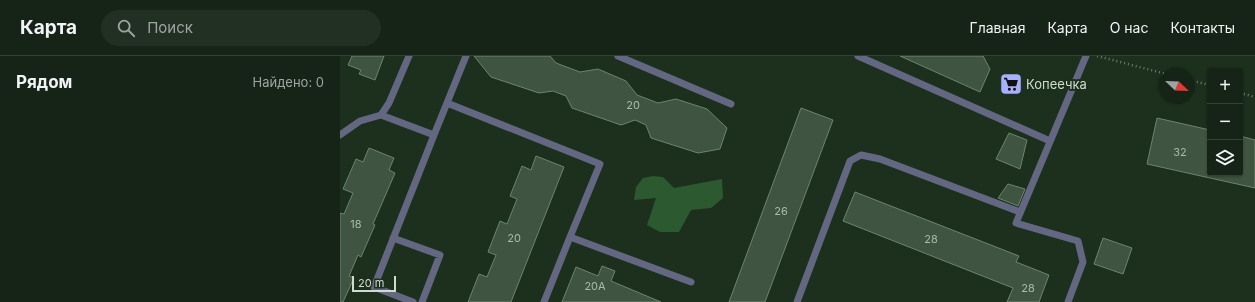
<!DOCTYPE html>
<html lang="ru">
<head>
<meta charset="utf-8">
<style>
  :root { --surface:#152416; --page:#223023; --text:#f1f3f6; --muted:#9da4a1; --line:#344135 }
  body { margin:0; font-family:Inter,sans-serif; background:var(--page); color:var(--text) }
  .controls { position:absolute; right:12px; top:12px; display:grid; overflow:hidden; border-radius:4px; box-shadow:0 1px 3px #0004 }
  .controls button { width:36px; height:36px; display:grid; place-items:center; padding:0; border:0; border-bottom:1px solid var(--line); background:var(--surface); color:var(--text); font:20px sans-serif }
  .compass { position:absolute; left:819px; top:12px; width:36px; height:36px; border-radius:50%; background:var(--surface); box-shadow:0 1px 3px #0004; rotate:113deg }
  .scale { position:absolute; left:12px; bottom:10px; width:44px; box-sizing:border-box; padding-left:4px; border:2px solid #cfdbcf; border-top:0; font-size:11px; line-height:14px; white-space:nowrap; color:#cfdbcf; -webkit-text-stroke:3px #1c301d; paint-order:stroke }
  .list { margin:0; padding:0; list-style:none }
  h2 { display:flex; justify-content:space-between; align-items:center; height:52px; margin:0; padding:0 16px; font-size:17px }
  h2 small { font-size:13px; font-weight:400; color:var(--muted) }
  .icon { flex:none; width:22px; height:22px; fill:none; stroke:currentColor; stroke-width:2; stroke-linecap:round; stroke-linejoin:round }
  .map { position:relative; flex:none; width:915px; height:246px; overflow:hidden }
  header { display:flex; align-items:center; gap:24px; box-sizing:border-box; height:56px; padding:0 20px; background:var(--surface); border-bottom:1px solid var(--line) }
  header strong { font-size:19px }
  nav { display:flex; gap:22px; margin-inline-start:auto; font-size:14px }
  .search { width:280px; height:36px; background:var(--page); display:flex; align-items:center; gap:10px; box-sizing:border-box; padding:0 14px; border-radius:22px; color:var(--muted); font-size:15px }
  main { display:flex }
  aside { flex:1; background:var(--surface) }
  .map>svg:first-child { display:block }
</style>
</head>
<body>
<header>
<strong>Карта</strong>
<div class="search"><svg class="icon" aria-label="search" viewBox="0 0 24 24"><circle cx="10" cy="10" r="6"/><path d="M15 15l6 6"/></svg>Поиск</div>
<nav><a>Главная</a><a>Карта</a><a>О нас</a><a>Контакты</a></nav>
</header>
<main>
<aside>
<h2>Рядом<small>Найдено: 0</small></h2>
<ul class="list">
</ul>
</aside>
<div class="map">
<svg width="915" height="246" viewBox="0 0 915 246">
  <rect width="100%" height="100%" fill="#1c301d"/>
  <path fill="#2d5930" d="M 313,120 L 323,121 L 334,132 L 382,123 L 383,142 L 371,152 L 351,154 L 339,176 L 320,176 L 307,169 L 316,142 L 294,144 L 296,131 L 303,122 Z"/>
  <path fill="#405541" stroke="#6d846d" d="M 12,0 L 44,0 L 35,24 L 19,18 L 21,14 L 8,9 Z
    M 134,0 L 210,0 L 216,7 L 240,16 L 258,13 L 286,25 L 297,39 L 318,47 L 336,43 L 367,53 L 387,72 L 380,93 L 358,97 L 311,82 L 306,69 L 295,64 L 281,69 L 232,52 L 226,40 L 213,35 L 199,37 L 151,21 Z
    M 560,0 L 643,0 L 650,13 L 640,36 Z
    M 461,52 L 493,64 L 425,246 L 389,246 Z
    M 817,62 L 870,74 L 870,117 L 900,117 L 900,80 L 915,84 L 915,132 L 807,108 Z
    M 669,77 L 687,84 L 680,113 L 656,103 Z
    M 29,92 L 54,102 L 49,114 L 55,117 L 33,168 L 35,169 L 21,201 L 18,199 L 9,220 L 14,222 L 3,246 L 0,246 L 0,157 L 4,158 L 13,137 L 3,133 L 16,103 L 23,106 Z
    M 196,100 L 224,111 L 171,246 L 128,246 L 139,218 L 147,221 L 156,199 L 148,196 L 160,165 L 167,168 L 177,143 L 170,140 L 182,110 L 191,114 Z
    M 668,128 L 685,133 L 678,150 L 658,142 Z
    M 515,136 L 679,200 L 676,206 L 709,219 L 699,246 L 667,246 L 673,232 L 503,165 Z
    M 763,182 L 792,192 L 783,218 L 754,208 Z
    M 262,210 L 275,215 L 271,225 L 321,246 L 222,246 L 236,211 L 258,220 Z"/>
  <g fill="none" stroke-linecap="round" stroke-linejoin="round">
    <path stroke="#6f7f6f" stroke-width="2.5" stroke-dasharray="1 3" stroke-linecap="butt" d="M 757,0 L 826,18
      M 849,24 L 870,29
      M 900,37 L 915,41"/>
    <path stroke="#646781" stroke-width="7" d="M 278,0 L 391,48
      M 518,0 L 710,85
      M 107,47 L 260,108 L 230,181
      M 41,59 L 94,79 L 126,0
      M 0,79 L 20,65 L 41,59 L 49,47 L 69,0
      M 53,182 L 100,199 L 82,246
      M 73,246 L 34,231 L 94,79
      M 204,246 L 230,181 L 351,226
      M 457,246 L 510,105 L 521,99 L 540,103 L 680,156
      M 728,246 L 743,206 L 738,185 L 676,167 L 746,0"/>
  </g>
  <defs>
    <g id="supermarket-square" transform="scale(1.15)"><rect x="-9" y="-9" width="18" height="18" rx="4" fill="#a8b0fc" stroke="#1c301d"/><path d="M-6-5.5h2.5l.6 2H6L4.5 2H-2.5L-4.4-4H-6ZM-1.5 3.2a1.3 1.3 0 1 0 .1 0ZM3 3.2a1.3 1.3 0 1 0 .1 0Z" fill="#111"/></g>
  </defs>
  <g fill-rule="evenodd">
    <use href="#supermarket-square" x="671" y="28"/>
  </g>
  <g text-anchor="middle" stroke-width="4" stroke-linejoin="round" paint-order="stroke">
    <g font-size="11" fill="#abbaac">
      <text x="293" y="53">20</text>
      <text x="840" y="100">32</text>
      <text x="441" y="159">26</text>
      <text x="16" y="172">18</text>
      <text x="174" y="186">20</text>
      <text x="591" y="187">28</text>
      <text x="255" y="234">20А</text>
      <text x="688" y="236">28</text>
    </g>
    <g font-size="13" fill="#cfdbcf" stroke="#1c301d" text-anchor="start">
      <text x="686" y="33">Копеечка</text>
    </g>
  </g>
</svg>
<div class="controls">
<button>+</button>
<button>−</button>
<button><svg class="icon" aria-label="layers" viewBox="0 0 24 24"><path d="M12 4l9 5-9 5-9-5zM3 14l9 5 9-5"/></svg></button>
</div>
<svg class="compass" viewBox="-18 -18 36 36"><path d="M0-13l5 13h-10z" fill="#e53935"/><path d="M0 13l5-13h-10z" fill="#9da4a1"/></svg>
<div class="scale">20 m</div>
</div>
</main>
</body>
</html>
